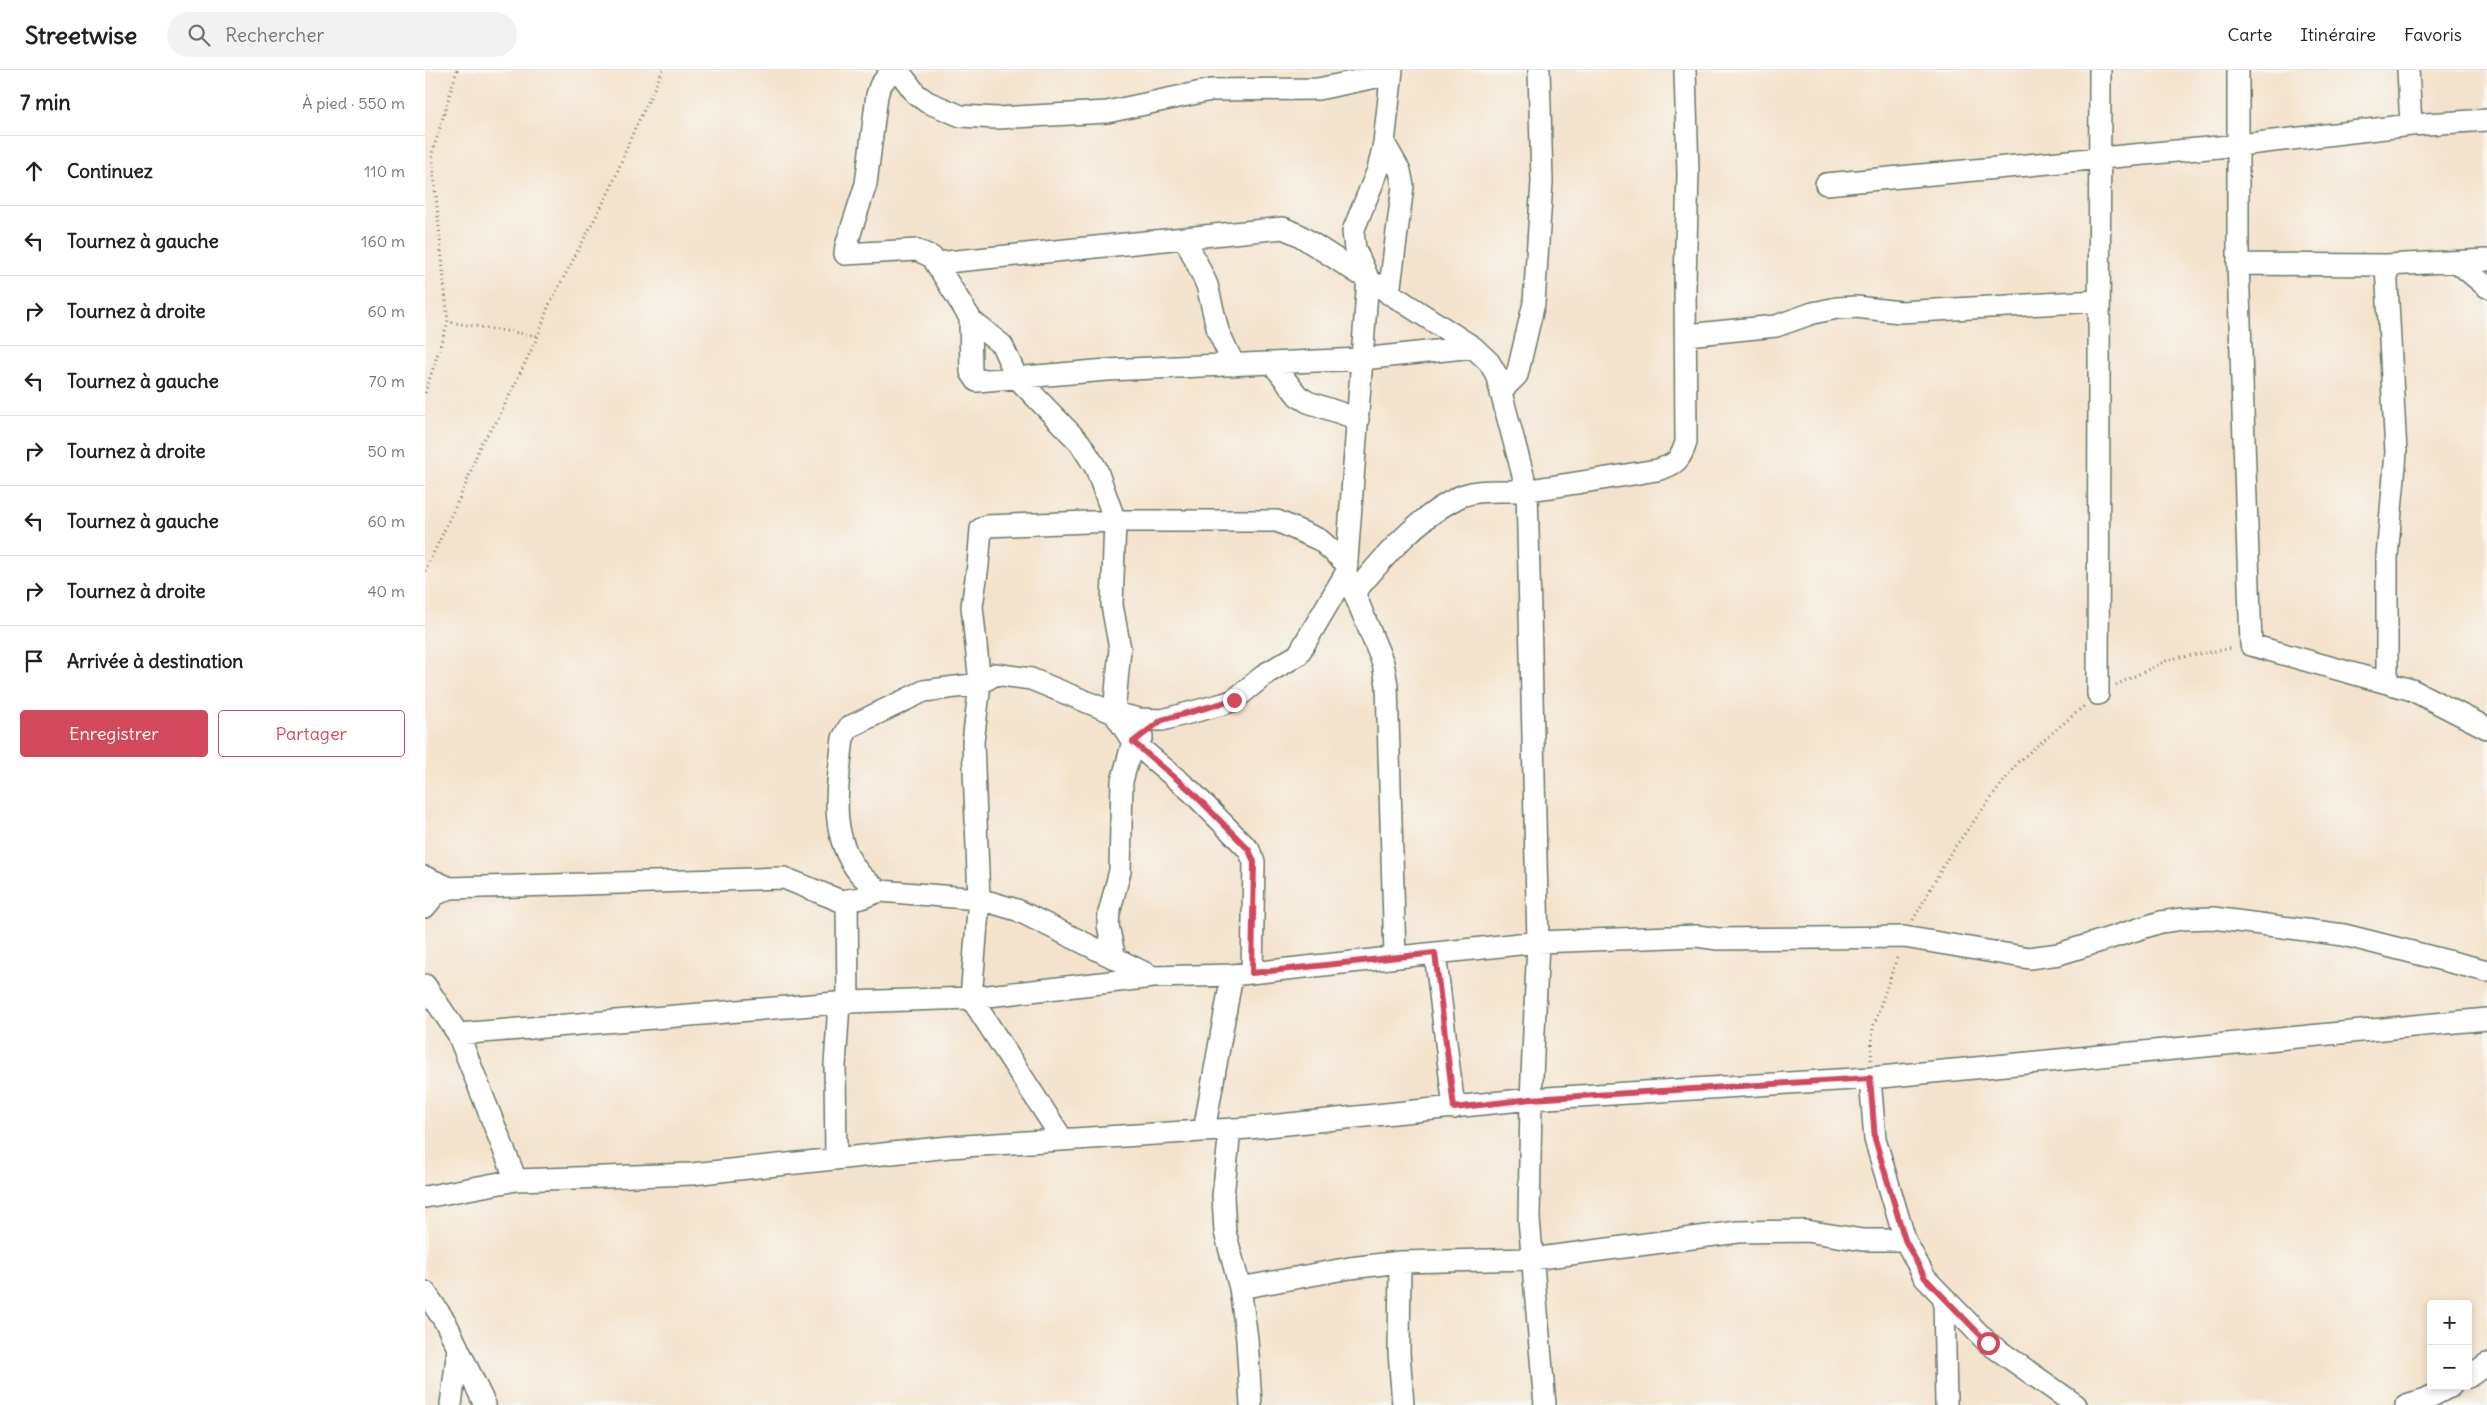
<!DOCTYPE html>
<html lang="fr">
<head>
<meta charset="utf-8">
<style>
  :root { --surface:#fff; --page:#f2f2f2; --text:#202124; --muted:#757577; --line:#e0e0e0; --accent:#d1495b }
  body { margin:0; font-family:Delius,sans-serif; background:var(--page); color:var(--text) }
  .controls { position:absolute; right:15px; bottom:15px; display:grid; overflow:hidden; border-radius:5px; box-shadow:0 2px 8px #0003 }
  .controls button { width:45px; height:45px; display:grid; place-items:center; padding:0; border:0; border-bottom:1px solid var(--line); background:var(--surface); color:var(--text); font:25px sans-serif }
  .stop { position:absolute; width:15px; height:15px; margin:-11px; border:4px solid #d1495b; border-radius:50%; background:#fff }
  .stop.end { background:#d1495b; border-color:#fff; box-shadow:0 1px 5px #0008 }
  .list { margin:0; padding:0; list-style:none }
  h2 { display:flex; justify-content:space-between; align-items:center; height:65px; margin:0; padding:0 20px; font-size:21px }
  h2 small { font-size:16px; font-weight:400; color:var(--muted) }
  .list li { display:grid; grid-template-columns:32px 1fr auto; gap:15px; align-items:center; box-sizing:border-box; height:70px; padding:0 20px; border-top:1px solid var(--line) }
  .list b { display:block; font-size:19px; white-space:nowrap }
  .list em { font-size:16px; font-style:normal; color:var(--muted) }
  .actions { display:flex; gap:10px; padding:15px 20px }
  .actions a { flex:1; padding:11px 0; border:1px solid var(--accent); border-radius:5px; text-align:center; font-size:18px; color:var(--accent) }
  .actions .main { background:var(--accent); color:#fff }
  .icon { flex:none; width:28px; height:28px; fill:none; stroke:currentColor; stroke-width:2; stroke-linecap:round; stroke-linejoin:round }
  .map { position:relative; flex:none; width:2062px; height:1335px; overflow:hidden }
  header { display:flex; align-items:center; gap:30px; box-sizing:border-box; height:70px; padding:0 25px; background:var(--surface); border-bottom:1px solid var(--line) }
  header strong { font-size:24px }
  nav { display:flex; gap:28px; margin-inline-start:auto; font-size:18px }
  .search { width:350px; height:45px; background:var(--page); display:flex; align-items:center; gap:12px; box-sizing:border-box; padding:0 18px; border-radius:28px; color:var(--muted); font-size:19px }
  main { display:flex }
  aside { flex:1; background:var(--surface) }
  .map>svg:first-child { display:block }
</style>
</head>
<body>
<header>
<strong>Streetwise</strong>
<div class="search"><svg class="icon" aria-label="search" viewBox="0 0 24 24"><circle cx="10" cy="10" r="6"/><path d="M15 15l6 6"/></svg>Rechercher</div>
<nav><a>Carte</a><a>Itinéraire</a><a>Favoris</a></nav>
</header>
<main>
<aside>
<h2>7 min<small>À pied · 550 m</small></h2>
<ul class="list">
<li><svg class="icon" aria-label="ahead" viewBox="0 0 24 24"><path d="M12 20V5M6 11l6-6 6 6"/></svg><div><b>Continuez</b></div><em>110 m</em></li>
<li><svg class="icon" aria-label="left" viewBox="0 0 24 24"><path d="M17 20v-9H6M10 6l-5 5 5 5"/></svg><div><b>Tournez à gauche</b></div><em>160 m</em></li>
<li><svg class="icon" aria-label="right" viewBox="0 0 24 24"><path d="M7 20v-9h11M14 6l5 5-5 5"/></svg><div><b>Tournez à droite</b></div><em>60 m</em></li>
<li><svg class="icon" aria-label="left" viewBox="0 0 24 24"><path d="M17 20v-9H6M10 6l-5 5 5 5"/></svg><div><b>Tournez à gauche</b></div><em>70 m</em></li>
<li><svg class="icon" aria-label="right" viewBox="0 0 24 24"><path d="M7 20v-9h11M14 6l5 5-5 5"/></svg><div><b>Tournez à droite</b></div><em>50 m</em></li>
<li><svg class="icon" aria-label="left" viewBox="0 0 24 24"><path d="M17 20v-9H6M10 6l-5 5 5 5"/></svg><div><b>Tournez à gauche</b></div><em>60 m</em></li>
<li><svg class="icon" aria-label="right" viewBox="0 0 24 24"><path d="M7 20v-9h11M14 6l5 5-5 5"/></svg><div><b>Tournez à droite</b></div><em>40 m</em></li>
<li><svg class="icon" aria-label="arrive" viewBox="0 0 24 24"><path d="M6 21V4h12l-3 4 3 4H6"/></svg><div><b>Arrivée à destination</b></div></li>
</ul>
<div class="actions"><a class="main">Enregistrer</a><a>Partager</a></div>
</aside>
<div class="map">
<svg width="2062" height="1335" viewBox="0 0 2062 1335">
  <rect width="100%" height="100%" fill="#f6f6f2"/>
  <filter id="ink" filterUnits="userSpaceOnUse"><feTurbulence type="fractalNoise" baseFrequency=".02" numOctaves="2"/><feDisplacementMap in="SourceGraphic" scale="10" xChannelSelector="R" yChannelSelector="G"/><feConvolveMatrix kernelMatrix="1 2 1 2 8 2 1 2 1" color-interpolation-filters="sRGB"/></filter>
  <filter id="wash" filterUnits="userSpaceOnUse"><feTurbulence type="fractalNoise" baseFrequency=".0096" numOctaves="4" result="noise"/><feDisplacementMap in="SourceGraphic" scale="20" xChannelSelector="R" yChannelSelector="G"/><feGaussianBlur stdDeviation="1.12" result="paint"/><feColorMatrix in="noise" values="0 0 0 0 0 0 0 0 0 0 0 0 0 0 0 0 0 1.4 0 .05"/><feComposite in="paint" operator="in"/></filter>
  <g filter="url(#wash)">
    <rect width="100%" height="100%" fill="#f4e3cc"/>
  </g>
  <g filter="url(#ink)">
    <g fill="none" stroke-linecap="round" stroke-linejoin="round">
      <g stroke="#6a7769" stroke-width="24">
        <path id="minor" d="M 467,0 L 455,16 L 452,25 L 441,114 L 421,176 L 420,184 L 492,180 L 507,187 L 547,251 L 577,275 L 592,308 L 655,373 L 671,398 L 690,451 L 687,535 L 695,579 L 689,643 L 708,672 L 767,722 L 824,780 L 829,792 L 827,903
          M 473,0 L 491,24 L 502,32 L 536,46 L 572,48 L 682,42 L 786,20 L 893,19 L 966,4
          M 967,0 L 959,73 L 953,100 L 928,161 L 930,179 L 943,208 L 921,503 L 958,593 L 962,615 L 970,887
          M 1813,0 L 1813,194 L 1826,575 L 1987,620 L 2062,658
          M 1983,0 L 1986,55
          M 959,73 L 975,101 L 978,116 L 964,224
          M 1401,114 L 1815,75 L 1986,55 L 2062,50
          M 760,168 L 782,215 L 793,261 L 809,295
          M 512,193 L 858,158 L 874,165 L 1048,277 L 1064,292 L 1071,304 L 1102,420 L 1113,872 L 1106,1029 L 1104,1149 L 1120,1335
          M 2033,193 L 2062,217
          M 1813,194 L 1961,195 L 2062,190
          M 1961,195 L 1971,383 L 1962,487 L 1962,613
          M 545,248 L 546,302 L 552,311 L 682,300 L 937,289 L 1048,277
          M 1262,265 L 1351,256 L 1388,243 L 1412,238 L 1431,237 L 1475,242 L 1673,231
          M 847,293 L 873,326 L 883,332 L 933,349
          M 1077,320 L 1092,305 L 1109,233 L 1117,112 L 1114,0
          M 929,523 C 958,488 991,449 1032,428 C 1054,417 1081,423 1104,420 C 1147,414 1189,407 1232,400 C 1250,395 1256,390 1261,372 L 1260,210 L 1263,104 L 1260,0
          M 1673,624 L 1675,0
          M 0,807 L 25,818
          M 455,821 C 448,816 440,810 434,803 C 402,763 413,715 418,668 L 424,657 L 499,621 L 555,614 L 570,604 L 606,609 L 689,643 L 714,649 L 737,650 L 798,634 L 809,630 L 842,603 L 873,585 L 921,503
          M 422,831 L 423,932
          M 0,837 L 10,825 L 25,818 L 359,808 L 416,831 L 436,828 L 455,821 L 554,829 L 592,840 L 728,907
          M 1010,883 L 1029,1038
          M 690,889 L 683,855 L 684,843 L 695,801 L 697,711 L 708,672 L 717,666
          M 0,915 L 33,964 L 91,1110
          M 33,964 L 423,932 L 546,928 L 728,907 L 807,905 L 1113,872 L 1272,866 L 1293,869 L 1479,867 L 1604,888 L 1634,884 L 1736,852 L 1757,849 L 1788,848 L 1919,865 L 2062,901
          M 1445,1008 L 1450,1069 L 1480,1170 L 1500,1208 L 1563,1273 L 1651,1335
          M 805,1060 L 798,1126 L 800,1162 L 815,1218 L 822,1269 L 826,1335
          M 779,1061 L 807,905
          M 638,1070 L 546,928 L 554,829 L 548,672 L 555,614 L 547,536 L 553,495 L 556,459 L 561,456 L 690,451 L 852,451 L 895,470 L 922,494
          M 411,1089 L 410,996 L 414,933
          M 0,1127 L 91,1110 L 267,1104 L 524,1077 L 824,1058 L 1106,1029 L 1445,1008 L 2062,949
          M 975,1192 L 974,1282 L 978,1335
          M 815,1218 L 925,1198 L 975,1192 L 1107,1189 L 1313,1162 L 1381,1161 L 1438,1170 L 1480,1170
          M 0,1222 L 21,1253 L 60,1335
          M 1519,1228 L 1521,1335
          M 2043,1307 L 2062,1294
          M 26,1335 L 33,1279
          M 1981,1335 L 2001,1329 L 2026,1316"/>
      </g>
      <path stroke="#6a7769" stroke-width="3" stroke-dasharray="1 4" stroke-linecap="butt" d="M 32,0 L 7,84 L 23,252 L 113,266
        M 0,323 L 23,252
        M 0,501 L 41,414 L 56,373 L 72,351 L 113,266 L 123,237 L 186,118 L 206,67 L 238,0
        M 1691,615 L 1745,589 L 1808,578
        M 1488,850 L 1526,782 L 1593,692 L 1659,636
        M 1446,990 L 1448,957 L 1473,885"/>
      <use href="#minor" stroke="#fff" stroke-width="21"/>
    </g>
  </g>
  <g fill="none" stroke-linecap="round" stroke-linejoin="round" filter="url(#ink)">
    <path stroke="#d1495b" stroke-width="6" d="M 809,630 L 737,650 L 708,672 L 767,722 L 824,780 L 829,792 L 827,903 L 1010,883 L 1029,1038 L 1106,1029 L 1445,1008 L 1450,1069 L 1480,1170 L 1500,1208 L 1563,1273"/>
  </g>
</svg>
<div class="controls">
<button>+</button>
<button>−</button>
</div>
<div class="stop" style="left:1563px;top:1273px"></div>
<div class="stop end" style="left:809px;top:630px"></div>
</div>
</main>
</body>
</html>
